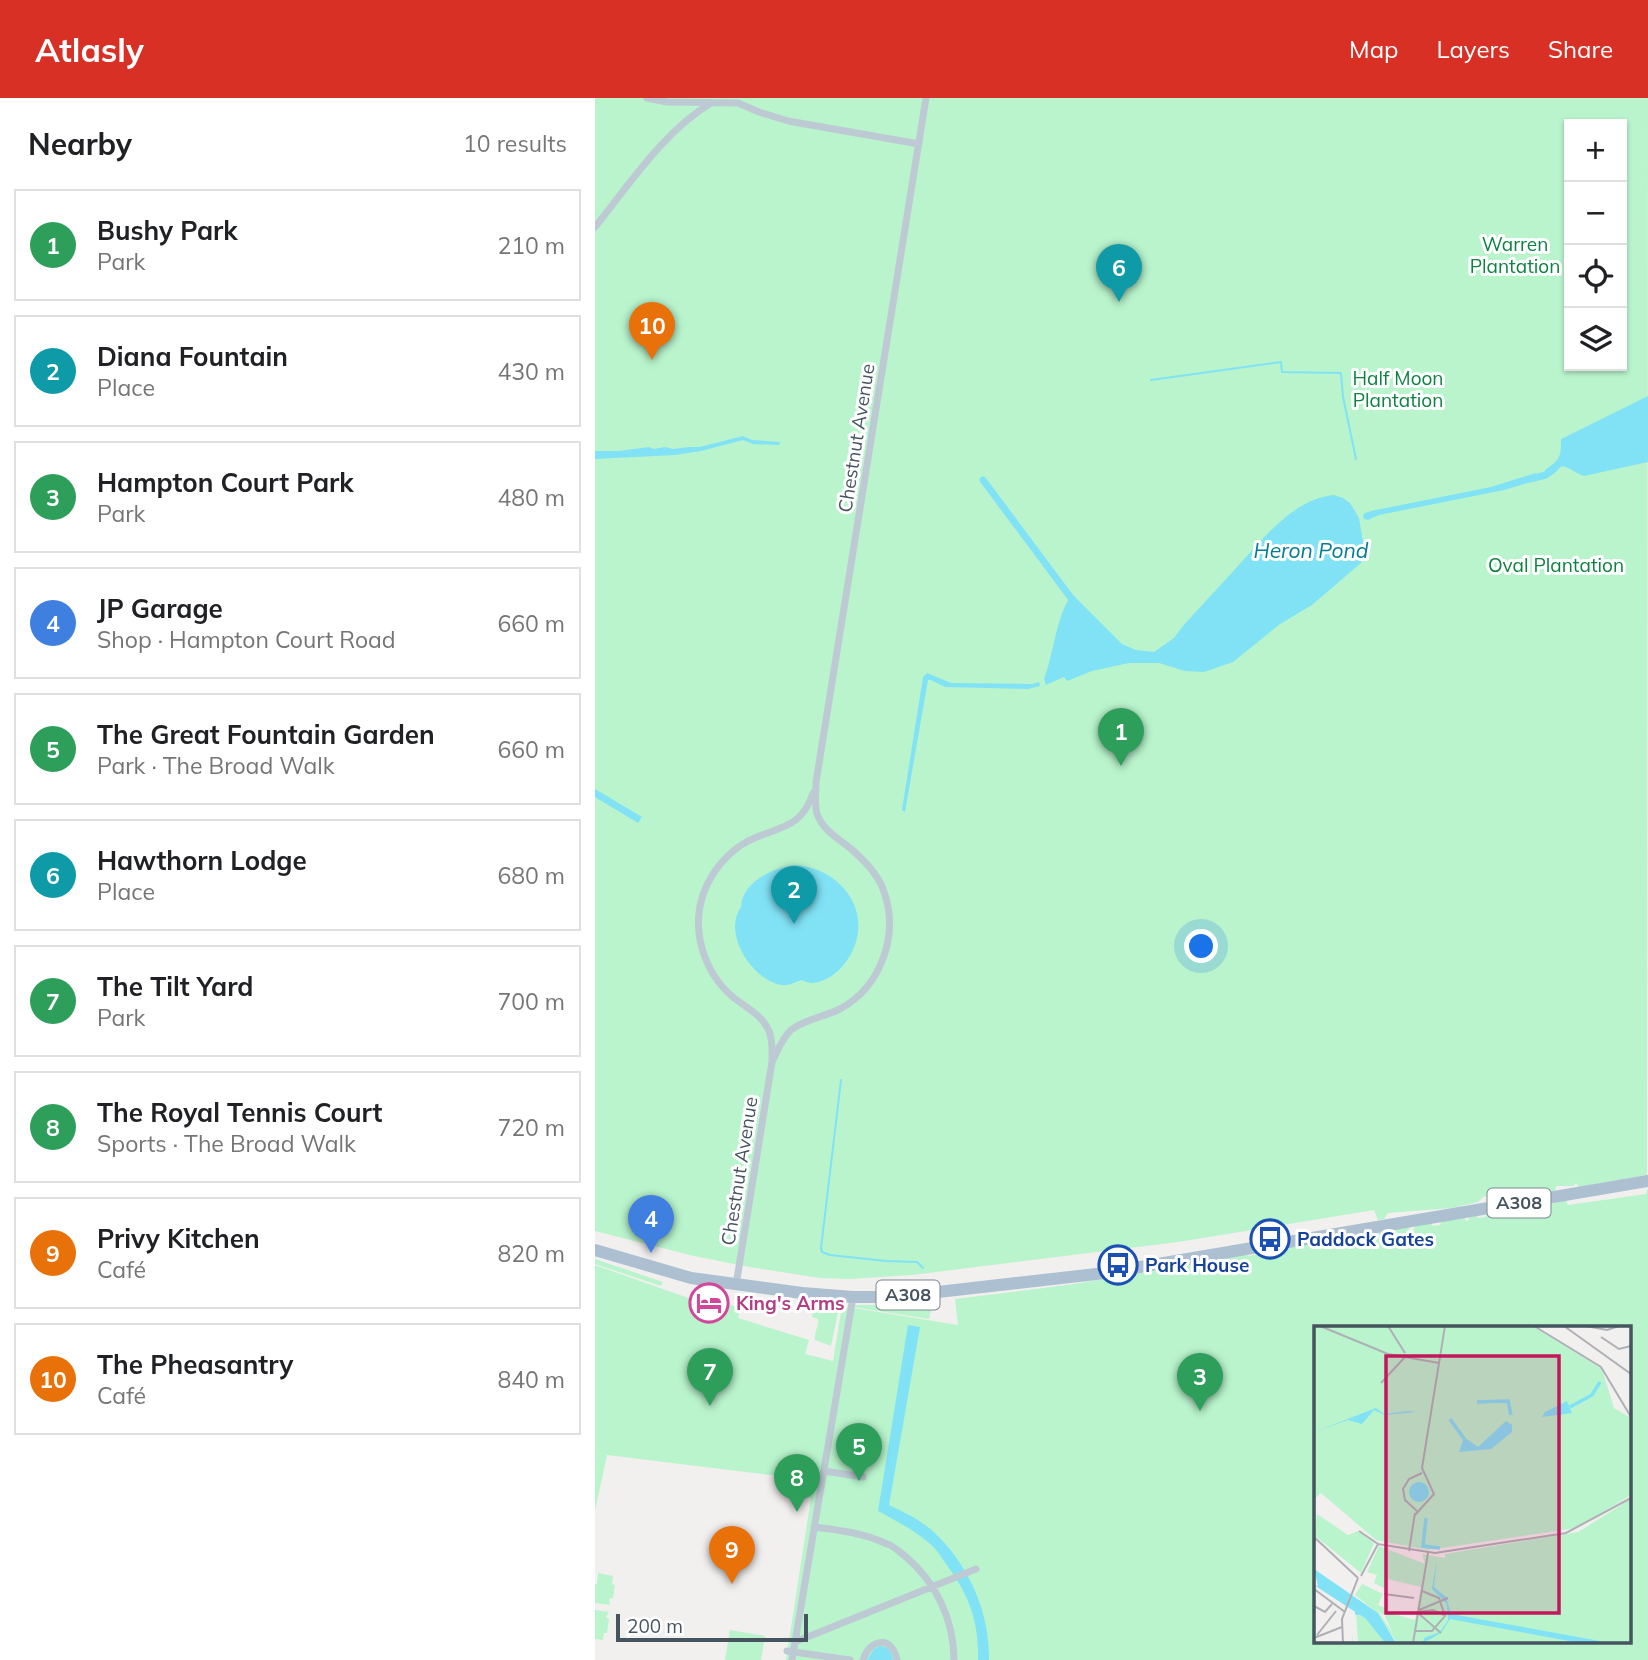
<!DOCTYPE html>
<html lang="en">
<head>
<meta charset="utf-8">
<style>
  :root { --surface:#fff; --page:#f2f2f2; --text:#202124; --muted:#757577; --line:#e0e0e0; --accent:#d93025 }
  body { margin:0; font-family:Mulish,sans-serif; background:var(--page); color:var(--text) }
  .controls { position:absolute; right:21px; top:21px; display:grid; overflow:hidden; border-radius:0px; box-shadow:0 2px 5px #0004 }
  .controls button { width:63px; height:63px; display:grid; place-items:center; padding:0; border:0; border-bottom:2px solid var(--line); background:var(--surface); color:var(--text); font:35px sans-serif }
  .scale { position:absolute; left:21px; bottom:18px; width:192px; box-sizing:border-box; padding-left:7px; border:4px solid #45545f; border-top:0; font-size:19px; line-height:24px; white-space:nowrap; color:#45545f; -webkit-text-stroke:5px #fff; paint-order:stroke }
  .you { position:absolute; left:607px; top:849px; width:24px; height:24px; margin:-18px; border:5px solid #fff; border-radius:50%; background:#1a73e8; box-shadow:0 0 0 10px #1a73e833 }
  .badge { display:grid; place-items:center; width:46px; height:46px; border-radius:50%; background:var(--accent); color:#fff; font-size:23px; font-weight:700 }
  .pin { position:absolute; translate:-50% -58px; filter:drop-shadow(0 2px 4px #0008) }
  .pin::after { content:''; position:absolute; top:37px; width:24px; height:21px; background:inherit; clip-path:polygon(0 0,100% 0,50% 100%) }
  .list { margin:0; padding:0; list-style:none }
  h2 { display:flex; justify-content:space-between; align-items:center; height:91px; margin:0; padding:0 28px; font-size:30px }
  h2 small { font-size:23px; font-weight:400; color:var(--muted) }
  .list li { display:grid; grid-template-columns:46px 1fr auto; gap:21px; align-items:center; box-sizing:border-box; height:112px; margin:0 14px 14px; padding:0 14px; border:2px solid var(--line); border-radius:0px }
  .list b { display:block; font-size:26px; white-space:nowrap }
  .list p { margin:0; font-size:23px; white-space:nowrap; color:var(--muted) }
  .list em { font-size:23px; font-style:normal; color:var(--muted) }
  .icon { flex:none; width:38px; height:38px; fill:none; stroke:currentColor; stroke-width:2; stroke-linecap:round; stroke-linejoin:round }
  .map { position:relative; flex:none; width:1053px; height:1562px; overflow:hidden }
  header { display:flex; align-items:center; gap:42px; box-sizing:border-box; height:98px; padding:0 35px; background:var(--accent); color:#fff }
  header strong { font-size:33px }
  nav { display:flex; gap:38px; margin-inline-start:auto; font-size:24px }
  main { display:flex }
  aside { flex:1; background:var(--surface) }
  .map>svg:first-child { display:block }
</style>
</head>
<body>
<header>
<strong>Atlasly</strong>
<nav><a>Map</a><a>Layers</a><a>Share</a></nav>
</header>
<main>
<aside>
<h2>Nearby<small>10 results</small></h2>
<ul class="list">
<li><span class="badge" style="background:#2e9e5b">1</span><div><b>Bushy Park</b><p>Park</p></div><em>210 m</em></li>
<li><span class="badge" style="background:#0f9aa8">2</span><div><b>Diana Fountain</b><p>Place</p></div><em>430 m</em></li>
<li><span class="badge" style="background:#2e9e5b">3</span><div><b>Hampton Court Park</b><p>Park</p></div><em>480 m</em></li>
<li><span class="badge" style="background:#3f7fe0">4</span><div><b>JP Garage</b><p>Shop · Hampton Court Road</p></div><em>660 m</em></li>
<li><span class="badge" style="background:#2e9e5b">5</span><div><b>The Great Fountain Garden</b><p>Park · The Broad Walk</p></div><em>660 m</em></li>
<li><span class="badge" style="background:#0f9aa8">6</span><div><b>Hawthorn Lodge</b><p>Place</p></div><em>680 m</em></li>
<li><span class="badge" style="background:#2e9e5b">7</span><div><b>The Tilt Yard</b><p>Park</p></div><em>700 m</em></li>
<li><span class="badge" style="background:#2e9e5b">8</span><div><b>The Royal Tennis Court</b><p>Sports · The Broad Walk</p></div><em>720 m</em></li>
<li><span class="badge" style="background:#e8710a">9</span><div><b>Privy Kitchen</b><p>Café</p></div><em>820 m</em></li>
<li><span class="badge" style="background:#e8710a">10</span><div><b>The Pheasantry</b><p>Café</p></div><em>840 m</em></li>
</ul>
</aside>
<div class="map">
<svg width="1053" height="1562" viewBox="0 0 1053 1562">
  <rect width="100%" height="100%" fill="#f2efef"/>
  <path fill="#b9f4cd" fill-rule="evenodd" d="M 0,0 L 1053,0 L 1052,1077 L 984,1089 L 981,1085 L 978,1088 L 961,1088 L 960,1093 L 926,1099 L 911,1099 L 898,1097 L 888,1099 L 883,1104 L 857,1110 L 793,1115 L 789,1121 L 783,1122 L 779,1112 L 583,1144 L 317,1177 L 255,1181 L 225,1180 L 154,1169 L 99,1158 L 0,1133 ZM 974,26 L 1027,26 L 1027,268 L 974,268 Z
    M 1053,1090 L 1053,1562 L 191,1562 L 216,1400 L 189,1393 L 191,1379 L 12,1357 L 0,1413 L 0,1167 L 127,1212 L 128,1206 L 145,1209 L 143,1220 L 214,1242 L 210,1256 L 238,1263 L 247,1208 L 363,1227 L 360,1201 L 472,1187 L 579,1170 L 579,1167 L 621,1161 L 623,1163 L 629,1162 L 635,1157 L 651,1156 L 653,1158 L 665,1156 L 686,1149 L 727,1144 L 728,1146 L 783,1138 L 782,1135 L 811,1127 L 815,1132 L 819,1131 L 821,1125 L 834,1122 L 838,1128 L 845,1127 L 848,1120 L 868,1116 L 871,1123 L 874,1122 L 874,1116 L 881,1115 L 883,1120 L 890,1119 L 895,1112 L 917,1109 L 920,1116 L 929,1114 L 930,1112 L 944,1112 L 952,1107 L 971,1102 L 973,1107 L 1051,1096 ZM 720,1230 L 1034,1230 L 1034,1543 L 720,1543 Z
    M 0,1161 L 68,1184 L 66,1188 L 0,1166 Z
    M 219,1205 L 244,1209 L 236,1248 L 220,1242 C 219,1234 224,1228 223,1221 L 217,1219 Z
    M 258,1207 L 337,1207 L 334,1221 L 258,1209 Z
    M 3,1475 L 18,1478 L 17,1486 L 20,1487 L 18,1500 L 14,1501 L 15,1507 L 0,1505 L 0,1486 L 2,1486 Z
    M 0,1512 L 14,1514 L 11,1519 L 14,1521 L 12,1535 L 9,1535 L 8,1542 L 0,1541 Z
    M 135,1532 L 170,1538 L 166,1562 L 130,1562 Z"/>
  <path fill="#81e2f5" d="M 1053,298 L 1053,364 L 989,378 C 980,375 976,370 967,368 L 955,378 L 949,375 L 950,372 C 965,361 966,360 966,341 Z
    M 148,338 L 157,342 L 185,344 L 184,347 L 158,346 L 148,342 L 106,353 L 80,357 L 0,361 L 0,353 L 24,353 L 54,349 L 59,351 L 70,349 L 78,351 L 94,349 L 105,349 Z
    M 941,375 L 943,382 L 909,392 L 784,417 L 773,422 L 769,421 L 768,417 L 770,415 L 776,413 L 896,389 Z
    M 739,397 L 748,400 L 755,405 L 764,420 L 769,450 L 766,465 L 717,507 L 685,526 L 638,564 L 609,574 L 590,573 L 564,565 L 534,565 L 497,573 L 472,583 L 469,579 L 451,587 L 449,581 C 459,555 461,518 477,496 L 527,546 L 541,552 L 559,554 L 579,540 L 587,529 C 605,509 624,489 642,469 C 668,441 698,401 739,397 Z
    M 332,575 L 356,585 L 437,586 L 444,584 L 445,588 L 433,591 L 350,589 L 336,582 L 333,582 L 310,714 L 307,712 L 328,579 Z
    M 0,691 L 47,719 L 43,725 L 0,699 Z
    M 199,767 C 245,769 279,813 256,856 C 250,866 243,875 233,880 C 224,885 216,887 207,882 C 199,884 195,888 186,887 C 157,882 127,835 146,809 C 147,784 178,770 199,767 Z
    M 313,1227 L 325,1229 L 294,1407 C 312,1416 330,1424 344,1439 C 376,1472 395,1517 394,1562 L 383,1562 C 384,1523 374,1497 351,1466 C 346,1459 341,1450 334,1445 C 318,1431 301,1423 283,1413 Z
    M 284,1548 C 294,1548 296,1554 298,1562 L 272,1562 L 279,1551 Z"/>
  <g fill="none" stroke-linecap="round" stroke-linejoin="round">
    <path stroke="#81e2f5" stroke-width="2" d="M 556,282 L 686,264 L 687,274 L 746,275 L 748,299 L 761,361
      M 246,982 L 226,1150 L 227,1154 L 235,1157 L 291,1163 L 322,1164 L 328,1170"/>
    <path stroke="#81e2f5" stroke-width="7" d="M 935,381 L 951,377 L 959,371
      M 388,382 L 479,504"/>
    <path stroke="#becad3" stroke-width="7" d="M 52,0 L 72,4 L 143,5 L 164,14 L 193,23 L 324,46
      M 0,129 C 34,87 69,33 116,5
      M 177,964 C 182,954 187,940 196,932 C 210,921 229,919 245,911 C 287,888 305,835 288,791 C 282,775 268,761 255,750 C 242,740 228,732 222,716 C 219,706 221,694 221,684 L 331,0
      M 141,1187 L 177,964 C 177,954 178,942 174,933 C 168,918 151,909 139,900 C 109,875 95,832 109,794 C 117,773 133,754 153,743 C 183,728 206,732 218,695
      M 229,1373 L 268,1379
      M 219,1429 C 244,1432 269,1435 292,1446 C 299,1448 304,1454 310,1458 C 341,1484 359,1522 359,1562
      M 200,1544 L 381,1471
      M 192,1553 L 255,1562
      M 197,1562 L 258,1199
      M 268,1562 C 275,1540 297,1537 302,1562"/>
    <path stroke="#acc0d1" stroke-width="12" d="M 0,1152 L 96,1180 L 207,1195 L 258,1199 L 299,1199 L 510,1175 L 1053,1083"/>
  </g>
  <defs>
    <g id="bus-ring" transform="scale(2.0125)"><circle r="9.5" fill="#fff" stroke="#1a4fb4" stroke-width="1.5"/><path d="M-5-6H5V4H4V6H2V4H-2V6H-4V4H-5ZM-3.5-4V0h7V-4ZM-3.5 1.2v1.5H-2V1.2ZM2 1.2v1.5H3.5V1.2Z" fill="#1a4fb4"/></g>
    <g id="hotel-ring" transform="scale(2.0125)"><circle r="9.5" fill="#fff" stroke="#d1479c" stroke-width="1.5"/><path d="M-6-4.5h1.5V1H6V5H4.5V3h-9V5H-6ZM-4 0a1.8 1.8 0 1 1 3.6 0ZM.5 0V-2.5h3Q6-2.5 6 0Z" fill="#d1479c"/></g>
  </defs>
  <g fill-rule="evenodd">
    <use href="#bus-ring" x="675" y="1141"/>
    <use href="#bus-ring" x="523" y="1167"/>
    <use href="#hotel-ring" x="114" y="1205"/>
  </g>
  <g text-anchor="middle" stroke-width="6" stroke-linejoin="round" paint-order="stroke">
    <g fill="#fff" stroke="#7d878f" stroke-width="2">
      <rect x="892.5" y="1090.5" width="63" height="29" rx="5"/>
      <rect x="281.5" y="1182.5" width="63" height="29" rx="5"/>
    </g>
    <g font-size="18" font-weight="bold" fill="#45545f">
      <text x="924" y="1111">A308</text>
      <text x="313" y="1203">A308</text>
    </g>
    <g font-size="19" fill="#0d8342" stroke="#fff">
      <text x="920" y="153">Warren<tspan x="920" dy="22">Plantation</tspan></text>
      <text x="803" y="287">Half Moon<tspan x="803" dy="22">Plantation</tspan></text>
      <text x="961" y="474">Oval Plantation</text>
    </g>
    <g font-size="19" fill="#45545f" stroke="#fff">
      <text transform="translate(261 340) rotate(-81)" y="7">Chestnut Avenue</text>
      <text transform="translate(144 1073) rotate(-81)" y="7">Chestnut Avenue</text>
    </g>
    <g font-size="19" font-weight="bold" fill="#164399" stroke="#fff" text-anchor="start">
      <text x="702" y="1148">Paddock Gates</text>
      <text x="550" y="1174">Park House</text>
    </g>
    <g font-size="19" font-weight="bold" fill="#b23c85" stroke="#fff" text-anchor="start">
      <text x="141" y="1212">King's Arms</text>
    </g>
    <g font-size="21" font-style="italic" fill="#037d96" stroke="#fff">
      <text x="716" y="460">Heron Pond</text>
    </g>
  </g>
  <g transform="translate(719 1228)">
    <rect width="317" height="317" fill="#f2efef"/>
    <path d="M 0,0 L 218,0 L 288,43 L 300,82 L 317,92 L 317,169 L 262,202 L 114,224 L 62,214 L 7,167 L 0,173 ZM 317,173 L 317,317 L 83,317 L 64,287 L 41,269 L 48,258 L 69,268 L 64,279 L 74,283 L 69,289 L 63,284 L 79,307 L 71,291 L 73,286 L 101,294 L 107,261 L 74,253 L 72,263 L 60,257 L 63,249 L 53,246 L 65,220 L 111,238 L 108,228 L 131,232 L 131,228 L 264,206 ZM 3,188 L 34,209 L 44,205 L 60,217 L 47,247 L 0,209 ZM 42,287 L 52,293 L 71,317 L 38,317 L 38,310 L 39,316 L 44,315 Z" fill="#b9f4cd"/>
    <path d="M 253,75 L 258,87 L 228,91 L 231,86 ZM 62,82 L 70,88 L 96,85 L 102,86 L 70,89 L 60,84 L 48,98 L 34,94 L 0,106 ZM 227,92 L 198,99 L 198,106 L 177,123 L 145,126 L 150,111 L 164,121 L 192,95 L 198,99 ZM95 166a10 10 0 1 1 20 0a10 10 0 1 1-20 0ZM 123,232 L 120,261 L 132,271 L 137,288 L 297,317 L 266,317 L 136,293 L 127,307 L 109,317 L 110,312 L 126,306 L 134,294 L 133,278 L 118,263 ZM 0,243 L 64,287 L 82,317 L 71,317 L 52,293 L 0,259 L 4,260 Z" fill="#81e2f5"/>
    <path fill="none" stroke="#81e2f5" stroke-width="3.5" d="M 163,76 L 194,75 L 197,89M 256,81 L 278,69 L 286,56M 136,93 L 151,114M 112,192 L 109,220 L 126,222M 41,287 L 52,287 L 75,317"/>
    <path fill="none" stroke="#adb1b5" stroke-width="2" d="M 6,0 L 74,28 L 125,37M 74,0 L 91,27M 220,0 L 287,41 L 317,91M 250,0 L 317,48M 272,0 L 293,4 L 305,0M 287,11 L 305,23 L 317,20M 67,57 L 91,31M 103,185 L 91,174 L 89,163 L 95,153 L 108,147M 101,189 L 120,168 L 108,142 L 131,0M 45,205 L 64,218M 0,211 L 44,252M 95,225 L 101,187M 47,250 L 64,218 L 121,227 L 252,207 L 317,172M 0,263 L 31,286M 70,268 L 100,272M 0,280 L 11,286 L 18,278M 105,284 L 134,272M 103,286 L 119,284 L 132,290M 104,287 L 127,307M 101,305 L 118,305 L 131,290 L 125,272 L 108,265M 3,309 L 22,285M 0,312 L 28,301M 29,317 L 28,293 L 44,252M 99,317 L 114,227"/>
    <path fill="#c2185b" fill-opacity="0.15" stroke="#c2185b" stroke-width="3.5" d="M 72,30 L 245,30 L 245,287 L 72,287 Z"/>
    <rect width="317" height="317" fill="none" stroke="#45545f" stroke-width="3.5"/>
  </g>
</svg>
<div class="controls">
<button>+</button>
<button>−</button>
<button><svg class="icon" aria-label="locate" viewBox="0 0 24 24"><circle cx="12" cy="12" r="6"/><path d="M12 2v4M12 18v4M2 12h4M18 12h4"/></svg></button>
<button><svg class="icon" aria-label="layers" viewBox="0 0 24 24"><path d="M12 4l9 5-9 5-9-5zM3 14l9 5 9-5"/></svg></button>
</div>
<div class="scale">200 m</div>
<div class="you"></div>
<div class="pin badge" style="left:526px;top:668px;background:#2e9e5b">1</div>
<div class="pin badge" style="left:199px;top:826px;background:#0f9aa8">2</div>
<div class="pin badge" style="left:605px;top:1313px;background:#2e9e5b">3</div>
<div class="pin badge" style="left:56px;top:1155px;background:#3f7fe0">4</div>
<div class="pin badge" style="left:264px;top:1383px;background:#2e9e5b">5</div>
<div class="pin badge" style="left:524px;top:204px;background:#0f9aa8">6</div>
<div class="pin badge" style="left:115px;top:1308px;background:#2e9e5b">7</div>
<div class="pin badge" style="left:202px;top:1414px;background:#2e9e5b">8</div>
<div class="pin badge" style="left:137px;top:1486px;background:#e8710a">9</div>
<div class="pin badge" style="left:57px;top:262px;background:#e8710a">10</div>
</div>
</main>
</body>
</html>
